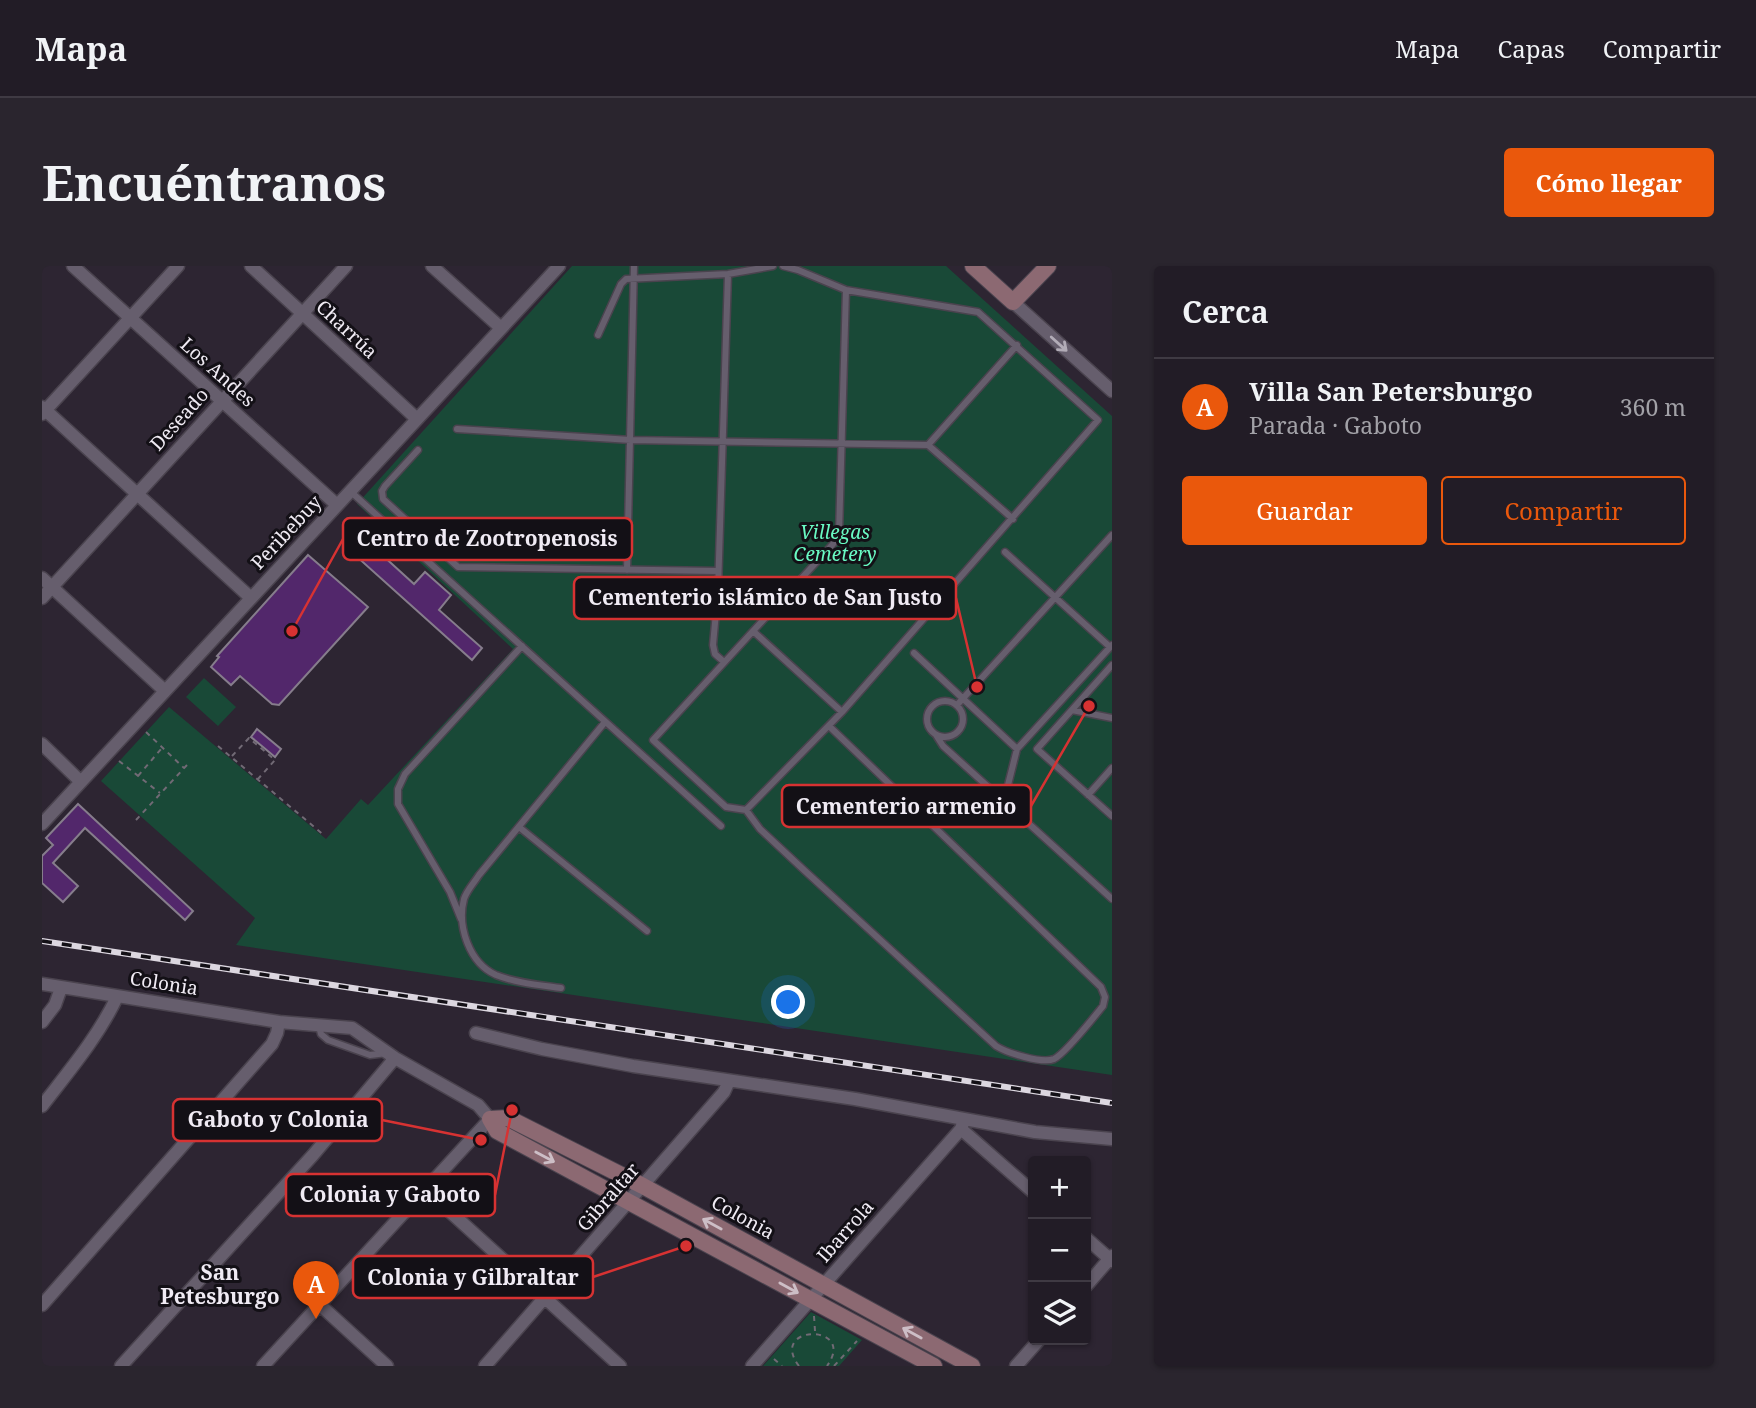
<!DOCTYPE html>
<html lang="es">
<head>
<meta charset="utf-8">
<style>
  :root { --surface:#221c26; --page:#2a252e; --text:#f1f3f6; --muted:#a2a1a7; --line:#3f3a43; --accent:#ea580c }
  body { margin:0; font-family:"Noto Serif",serif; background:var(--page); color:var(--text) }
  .controls { position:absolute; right:21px; bottom:21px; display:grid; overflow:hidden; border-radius:7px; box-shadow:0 2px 5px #0004 }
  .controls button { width:63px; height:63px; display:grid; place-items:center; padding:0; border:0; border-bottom:2px solid var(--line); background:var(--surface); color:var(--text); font:35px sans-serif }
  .you { position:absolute; left:747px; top:737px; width:24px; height:24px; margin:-18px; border:5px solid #fff; border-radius:50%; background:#1a73e8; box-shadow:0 0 0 10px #1a73e833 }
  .badge { display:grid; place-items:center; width:46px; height:46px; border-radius:50%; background:var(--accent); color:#fff; font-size:23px; font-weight:700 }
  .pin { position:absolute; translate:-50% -58px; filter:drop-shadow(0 2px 4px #0008) }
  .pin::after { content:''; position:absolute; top:37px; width:24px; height:21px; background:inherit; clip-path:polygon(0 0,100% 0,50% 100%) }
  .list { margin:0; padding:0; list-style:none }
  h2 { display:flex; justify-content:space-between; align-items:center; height:91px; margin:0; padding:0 28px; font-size:30px }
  h2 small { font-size:23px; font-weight:400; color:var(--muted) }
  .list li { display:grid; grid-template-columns:46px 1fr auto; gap:21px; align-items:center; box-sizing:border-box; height:98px; padding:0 28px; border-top:2px solid var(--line) }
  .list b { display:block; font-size:26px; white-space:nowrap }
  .list p { margin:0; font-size:23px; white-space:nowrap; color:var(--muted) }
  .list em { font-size:23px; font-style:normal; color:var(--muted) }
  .actions { display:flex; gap:14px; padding:21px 28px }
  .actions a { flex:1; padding:16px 0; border:2px solid var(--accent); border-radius:7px; text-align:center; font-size:24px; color:var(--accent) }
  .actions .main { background:var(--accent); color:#fff }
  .icon { flex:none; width:38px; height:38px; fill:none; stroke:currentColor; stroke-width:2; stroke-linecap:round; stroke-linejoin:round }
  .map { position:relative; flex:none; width:1070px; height:1100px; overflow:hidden; border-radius:7px }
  header { display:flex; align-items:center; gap:42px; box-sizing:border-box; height:98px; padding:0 35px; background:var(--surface); border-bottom:2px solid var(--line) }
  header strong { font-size:33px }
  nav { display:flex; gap:38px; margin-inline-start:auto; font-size:24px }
  .intro { display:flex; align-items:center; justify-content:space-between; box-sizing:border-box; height:168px; padding:0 42px }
  h1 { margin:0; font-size:49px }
  .button { padding:18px 32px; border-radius:7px; background:var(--accent); color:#fff; font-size:24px; font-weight:700 }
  main { display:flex; gap:42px; padding:0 42px }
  aside { flex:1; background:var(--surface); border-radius:7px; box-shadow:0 2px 5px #0004 }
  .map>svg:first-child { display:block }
</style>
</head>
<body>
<header>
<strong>Mapa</strong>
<nav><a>Mapa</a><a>Capas</a><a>Compartir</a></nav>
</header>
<div class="intro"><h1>Encuéntranos</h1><a class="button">Cómo llegar</a></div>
<main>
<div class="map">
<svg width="1070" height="1100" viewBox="0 0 1070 1100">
  <rect width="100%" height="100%" fill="#2d2532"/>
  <path fill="#194937" d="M 530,0 L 904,0 L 1070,150 L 1070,809 L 194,679 L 213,652 L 59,515 L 127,441 L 284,573 L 319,533 L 326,539 L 471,383 L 315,238 Z
    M 162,412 L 194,441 L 176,460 L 144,431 Z
    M 769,1046 L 820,1074 L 797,1100 L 721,1100 Z"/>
  <path fill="#52276b" stroke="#867d8c" stroke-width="2" d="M 316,267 L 372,318 L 383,306 L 409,329 L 397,344 L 440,382 L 430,394 L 304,281 Z
    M 266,289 L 326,341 L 237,439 L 230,438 L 198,410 L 189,419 L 169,401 L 177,391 L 175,390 Z
    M 215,463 L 239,483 L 233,491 L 209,471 Z
    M 36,538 L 151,645 L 143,654 L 43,562 L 11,597 L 36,620 L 21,636 L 0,617 L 0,590 L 11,579 L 4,572 Z"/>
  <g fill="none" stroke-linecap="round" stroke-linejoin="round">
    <g stroke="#4a434e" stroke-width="9">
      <path id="lane" d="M 741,0 L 756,4 L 804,24 L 797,268 L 791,278 L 611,474 L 684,541 L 704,544 L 718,563 L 763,605 L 954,780 C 965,787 1000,798 1012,793 C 1023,788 1052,751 1061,740 L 1063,731 L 1059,721 L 787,460
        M 556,69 L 579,18 L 584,13 L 686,8 L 731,0
        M 415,163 L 589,174 L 886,179 L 971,253
        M 886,179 L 975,79
        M 376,184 L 343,220 L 340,225 L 341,233 L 416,301 L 676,305
        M 308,225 L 679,560
        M 963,286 L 1068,381
        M 585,304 L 592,0
        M 711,365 L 800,446
        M 872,387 L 975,483 L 962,535
        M 682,396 L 673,388 L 671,379 L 676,324 L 686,8
        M 1070,399 L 995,483 L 1070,550
        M885 453a18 18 0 1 1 36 0a18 18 0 1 1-36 0Z
        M 915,439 L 1070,269
        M 1030,444 L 1070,452
        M 894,469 L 901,480 L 1070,633
        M 975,483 L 1070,379
        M 1046,529 L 1070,502
        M 704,544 L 800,446 L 1056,154 L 936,46 L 804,24
        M 477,561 L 605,665
        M 419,653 L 408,626 L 356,538 L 356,523 L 363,508 L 480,380
        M 519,722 C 498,719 474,717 454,709 C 427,697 415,660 422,633 C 425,624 432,617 437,609 L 563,456
        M 277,760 L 279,768 L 286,774 L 328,789 L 345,787"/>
    </g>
    <g stroke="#4a434e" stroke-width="15">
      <path id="street" d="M 31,0 L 295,239
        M 209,0 L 375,153
        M 390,0 L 459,62
        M 971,36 L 1070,125
        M 0,141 L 209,332
        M 0,148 L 136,0
        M 0,312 L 123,425
        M 0,332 L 304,0
        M 0,478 L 39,516
        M 0,558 L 517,0
        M 0,718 L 237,756 L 310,762 L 353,792 L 436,839 L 448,853 L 221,1100
        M 0,756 L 13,739 L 19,722
        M 434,767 L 500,783 L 591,800 L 813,833 L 993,866 L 1070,873
        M 0,840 C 27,805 56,771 75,731
        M 919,863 L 991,926
        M 383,923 L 578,1100
        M 1044,972 L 1070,995
        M 1044,1020 L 1070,990
        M 277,1038 L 345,1100
        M 0,1039 L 230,778 L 235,767 L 237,756
        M 79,1100 L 271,889 L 353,792
        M 443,1100 L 682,826 L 687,815
        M 710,1100 L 919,863 L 922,854
        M 974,1100 L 997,1074"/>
    </g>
    <g stroke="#4a434e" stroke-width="18">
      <path id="secondary" d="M 931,0 L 971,36 L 1006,0
        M 892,1100 L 455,865 L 448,853 L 466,852 L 601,920 L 930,1100"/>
    </g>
    <path stroke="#716a75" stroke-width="2" stroke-dasharray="5 5" stroke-linecap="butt" d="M 104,466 L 142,502
      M 176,480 L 283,570
      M 190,490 L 207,472 L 233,494 L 216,513
      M 77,495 L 118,527
      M 96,510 L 120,482
      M 94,554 L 145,499
      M 772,1050 L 773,1065
      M 732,1093 L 740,1100
      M 757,1100 C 725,1058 816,1057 785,1100
      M 792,1100 L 815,1075"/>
    <use href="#lane" stroke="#665e6d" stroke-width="6"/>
    <use href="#street" stroke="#665e6d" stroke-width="12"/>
    <use href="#secondary" stroke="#8c6972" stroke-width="16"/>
    <g stroke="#dcd7e0" stroke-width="6">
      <path id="rail" d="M 0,675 L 1070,837"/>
    </g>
    <use href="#rail" stroke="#131016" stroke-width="3.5" stroke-dasharray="10" stroke-linecap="butt"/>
  </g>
  <defs><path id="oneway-shaft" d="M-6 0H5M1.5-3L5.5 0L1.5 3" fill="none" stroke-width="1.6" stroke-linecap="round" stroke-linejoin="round" transform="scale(1.75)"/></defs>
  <use stroke="#b2acb7" href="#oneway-shaft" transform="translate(1017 78) rotate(42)"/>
  <g stroke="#cdbec6">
    <use href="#oneway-shaft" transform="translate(503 891) rotate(28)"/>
    <use href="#oneway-shaft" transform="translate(670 958) rotate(-151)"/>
    <use href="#oneway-shaft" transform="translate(747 1022) rotate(29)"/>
    <use href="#oneway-shaft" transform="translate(870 1067) rotate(-151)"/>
  </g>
  <g text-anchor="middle" stroke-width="6" stroke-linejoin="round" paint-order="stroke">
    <g font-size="19" fill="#f0ebf4" stroke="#131016">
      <text transform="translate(305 63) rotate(43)" y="7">Charrúa</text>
      <text transform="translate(176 106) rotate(42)" y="7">Los Andes</text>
      <text transform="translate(137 153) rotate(-48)" y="7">Deseado</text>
      <text transform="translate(244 266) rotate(-47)" y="7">Peribebuy</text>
      <text transform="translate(122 717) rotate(9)" y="7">Colonia</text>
      <text transform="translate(566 931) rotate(-49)" y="7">Gibraltar</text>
      <text transform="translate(701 951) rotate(29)" y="7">Colonia</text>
      <text transform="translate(803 965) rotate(-49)" y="7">Ibarrola</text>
    </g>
    <g font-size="19" font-style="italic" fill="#69fac3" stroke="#131016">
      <text x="793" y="273">Villegas<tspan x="793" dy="22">Cemetery</tspan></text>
    </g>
    <g font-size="21" font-weight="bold" fill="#f0ebf4" stroke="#131016">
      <text x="178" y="1014">San<tspan x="178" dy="24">Petesburgo</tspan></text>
    </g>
  </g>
  <path fill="none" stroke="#d73232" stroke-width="2.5" d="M250 365L301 273M935 421L914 332M1047 440L989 540M439 874L340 854M470 844L453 929M644 980L551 1011"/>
  <g fill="#d73232" stroke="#131016" stroke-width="2.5">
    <circle cx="250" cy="365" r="7"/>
    <circle cx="935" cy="421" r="7"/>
    <circle cx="1047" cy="440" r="7"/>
    <circle cx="439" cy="874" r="7"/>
    <circle cx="470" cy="844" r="7"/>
    <circle cx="644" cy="980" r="7"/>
  </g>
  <g fill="#131016" stroke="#d73232" stroke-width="2.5">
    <rect x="301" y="252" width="289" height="42" rx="7"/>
    <rect x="532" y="311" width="382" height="42" rx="7"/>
    <rect x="740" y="519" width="249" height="42" rx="7"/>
    <rect x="131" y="833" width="209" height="42" rx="7"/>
    <rect x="244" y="908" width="209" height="42" rx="7"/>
    <rect x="311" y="990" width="240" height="42" rx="7"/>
  </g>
  <g font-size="21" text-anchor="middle" font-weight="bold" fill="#f0ebf4">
    <text x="445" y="280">Centro de Zootropenosis</text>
    <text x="723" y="339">Cementerio islámico de San Justo</text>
    <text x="864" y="548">Cementerio armenio</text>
    <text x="236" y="861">Gaboto y Colonia</text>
    <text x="348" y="936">Colonia y Gaboto</text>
    <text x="431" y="1019">Colonia y Gilbraltar</text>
  </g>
</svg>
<div class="controls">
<button>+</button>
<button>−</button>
<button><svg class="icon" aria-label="layers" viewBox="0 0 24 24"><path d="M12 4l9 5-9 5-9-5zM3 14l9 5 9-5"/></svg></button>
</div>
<div class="you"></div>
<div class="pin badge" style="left:274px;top:1053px">A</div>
</div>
<aside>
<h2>Cerca<small></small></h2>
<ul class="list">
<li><span class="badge">A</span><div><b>Villa San Petersburgo</b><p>Parada · Gaboto</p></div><em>360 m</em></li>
</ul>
<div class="actions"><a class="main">Guardar</a><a>Compartir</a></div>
</aside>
</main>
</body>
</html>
